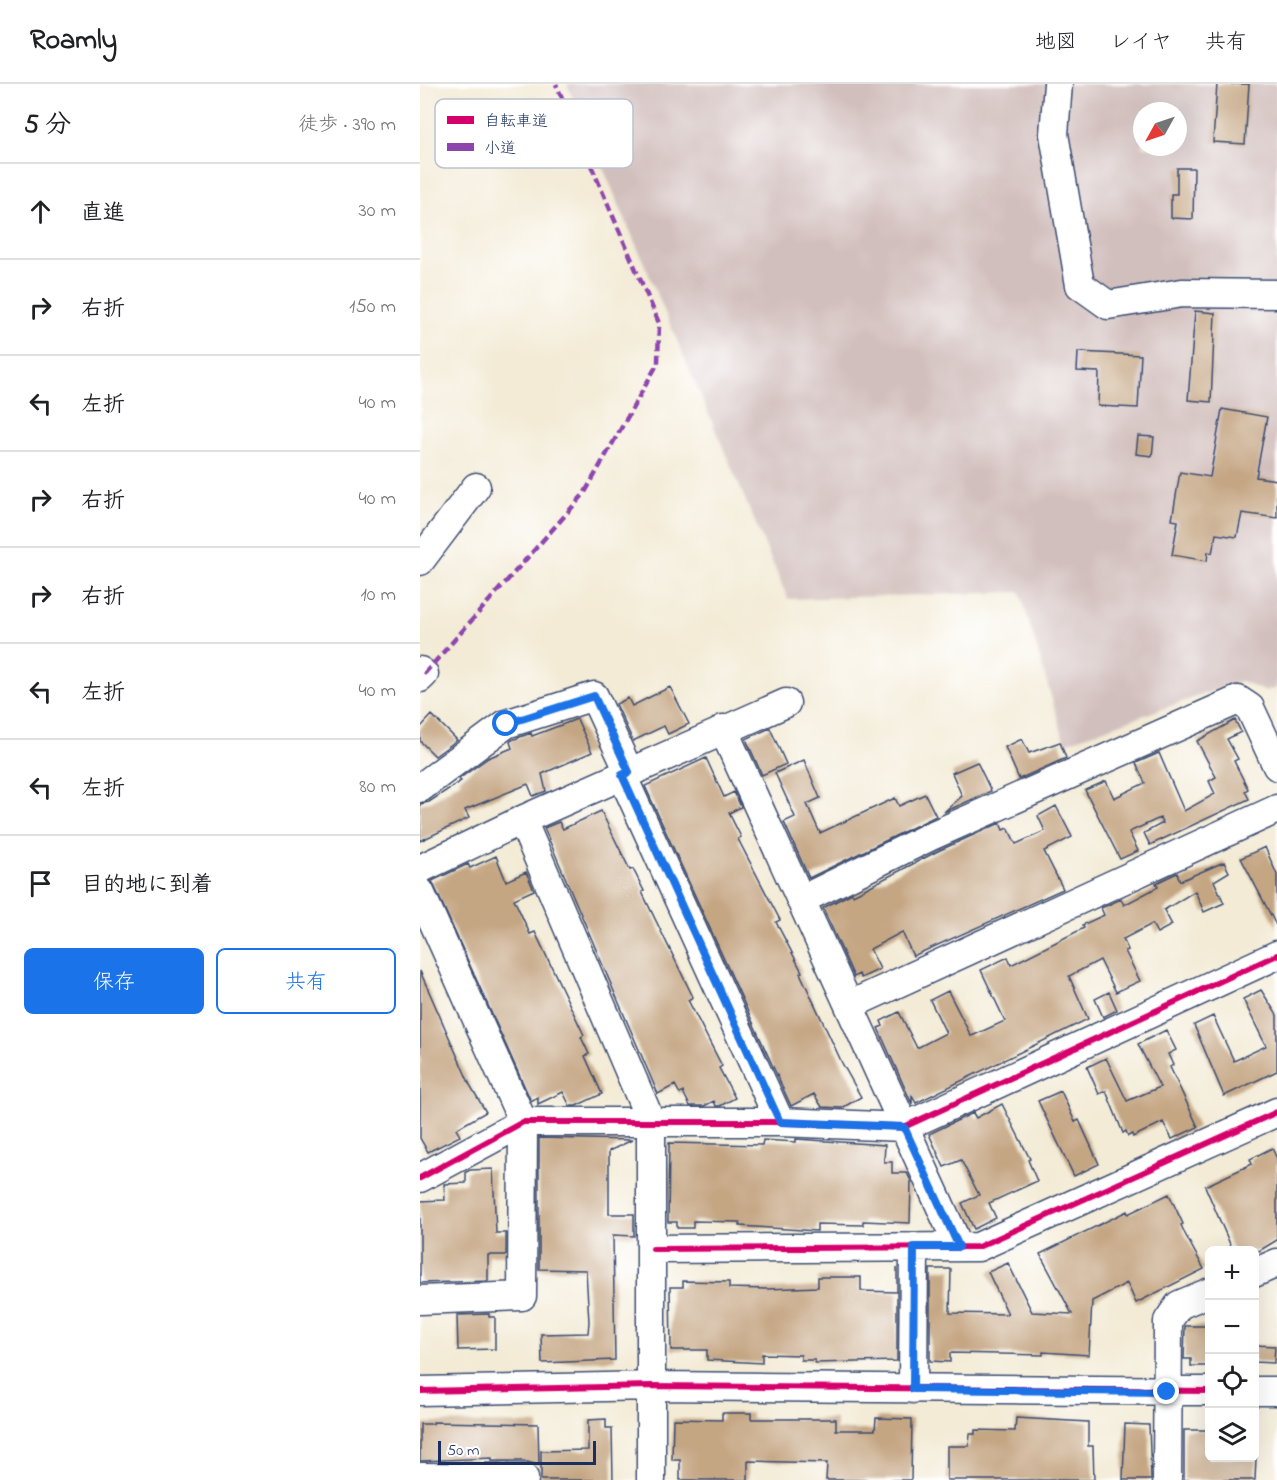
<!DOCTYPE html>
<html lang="ja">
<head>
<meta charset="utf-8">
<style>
  :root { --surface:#fff; --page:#f6f6f6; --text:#202124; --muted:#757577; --line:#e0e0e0; --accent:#1a73e8 }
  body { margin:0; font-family:"Indie Flower","Klee One",sans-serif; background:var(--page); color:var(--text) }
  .controls { position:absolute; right:18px; bottom:18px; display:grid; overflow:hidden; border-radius:9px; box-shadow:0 6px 24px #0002 }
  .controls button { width:54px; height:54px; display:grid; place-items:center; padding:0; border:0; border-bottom:2px solid var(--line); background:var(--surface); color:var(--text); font:30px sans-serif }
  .compass { position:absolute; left:713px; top:18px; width:54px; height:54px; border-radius:50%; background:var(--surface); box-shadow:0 6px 24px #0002; rotate:230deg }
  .scale { position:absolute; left:18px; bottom:15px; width:158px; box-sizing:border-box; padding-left:6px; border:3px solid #1b2f5e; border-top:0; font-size:16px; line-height:21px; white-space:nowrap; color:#1b2f5e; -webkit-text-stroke:4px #fff; paint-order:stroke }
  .stop { position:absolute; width:18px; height:18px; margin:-14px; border:4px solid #1a73e8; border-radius:50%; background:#fff }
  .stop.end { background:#1a73e8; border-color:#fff; box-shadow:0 2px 6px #0008 }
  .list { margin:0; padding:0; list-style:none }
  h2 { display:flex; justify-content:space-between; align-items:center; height:78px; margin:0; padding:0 24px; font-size:26px }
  h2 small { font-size:20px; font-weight:400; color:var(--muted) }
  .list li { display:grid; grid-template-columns:39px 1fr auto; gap:18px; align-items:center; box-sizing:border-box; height:96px; padding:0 24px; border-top:2px solid var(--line) }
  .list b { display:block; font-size:22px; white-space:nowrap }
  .list em { font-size:20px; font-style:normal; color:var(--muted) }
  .actions { display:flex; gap:12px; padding:18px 24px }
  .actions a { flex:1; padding:14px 0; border:2px solid var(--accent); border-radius:9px; text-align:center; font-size:21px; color:var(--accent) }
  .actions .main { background:var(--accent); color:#fff }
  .icon { flex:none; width:33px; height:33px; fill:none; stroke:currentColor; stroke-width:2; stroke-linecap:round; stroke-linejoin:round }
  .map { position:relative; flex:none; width:857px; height:1396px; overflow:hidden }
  header { display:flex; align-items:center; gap:36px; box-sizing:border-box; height:84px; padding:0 30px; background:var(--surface); border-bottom:2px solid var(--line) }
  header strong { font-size:28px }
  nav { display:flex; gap:33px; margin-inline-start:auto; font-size:21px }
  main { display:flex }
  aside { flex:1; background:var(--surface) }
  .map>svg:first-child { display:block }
</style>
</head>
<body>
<header>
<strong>Roamly</strong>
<nav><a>地図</a><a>レイヤ</a><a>共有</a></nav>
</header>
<main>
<aside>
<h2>5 分<small>徒歩 · 390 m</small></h2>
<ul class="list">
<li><svg class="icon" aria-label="ahead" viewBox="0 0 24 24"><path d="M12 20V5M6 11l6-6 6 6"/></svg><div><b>直進</b></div><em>30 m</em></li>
<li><svg class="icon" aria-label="right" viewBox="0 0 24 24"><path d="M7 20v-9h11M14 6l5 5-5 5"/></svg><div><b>右折</b></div><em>150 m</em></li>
<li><svg class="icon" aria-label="left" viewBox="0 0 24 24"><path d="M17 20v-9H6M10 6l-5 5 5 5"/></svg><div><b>左折</b></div><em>40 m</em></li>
<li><svg class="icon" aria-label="right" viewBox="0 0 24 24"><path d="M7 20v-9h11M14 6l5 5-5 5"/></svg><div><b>右折</b></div><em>40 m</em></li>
<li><svg class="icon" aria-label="right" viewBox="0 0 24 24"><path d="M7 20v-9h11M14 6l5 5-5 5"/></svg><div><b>右折</b></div><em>10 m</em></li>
<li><svg class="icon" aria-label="left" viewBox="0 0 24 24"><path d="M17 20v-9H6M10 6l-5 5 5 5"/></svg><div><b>左折</b></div><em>40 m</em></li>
<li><svg class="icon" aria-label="left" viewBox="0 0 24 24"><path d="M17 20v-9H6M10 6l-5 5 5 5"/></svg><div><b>左折</b></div><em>80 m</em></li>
<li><svg class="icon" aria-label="arrive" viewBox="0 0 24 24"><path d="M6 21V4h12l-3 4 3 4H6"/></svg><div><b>目的地に到着</b></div></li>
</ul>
<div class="actions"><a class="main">保存</a><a>共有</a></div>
</aside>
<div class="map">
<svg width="857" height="1396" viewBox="0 0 857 1396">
  <rect width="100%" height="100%" fill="#fff"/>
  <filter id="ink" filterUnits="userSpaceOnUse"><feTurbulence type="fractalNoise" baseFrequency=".0167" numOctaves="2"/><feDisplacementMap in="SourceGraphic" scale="12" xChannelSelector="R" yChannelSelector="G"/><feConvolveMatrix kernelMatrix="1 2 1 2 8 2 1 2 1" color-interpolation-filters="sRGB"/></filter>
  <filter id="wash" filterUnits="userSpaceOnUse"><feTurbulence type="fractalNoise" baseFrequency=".008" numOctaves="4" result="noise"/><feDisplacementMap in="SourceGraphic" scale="24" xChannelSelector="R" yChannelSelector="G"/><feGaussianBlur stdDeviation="1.35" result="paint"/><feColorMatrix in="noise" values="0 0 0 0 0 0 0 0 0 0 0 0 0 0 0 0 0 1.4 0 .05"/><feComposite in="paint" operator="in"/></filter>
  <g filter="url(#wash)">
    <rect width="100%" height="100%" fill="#f3ebd6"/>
    <path fill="#d1bfbd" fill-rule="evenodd" d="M 147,0 L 857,0 L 857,604 L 844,607 L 821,597 L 645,659 L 600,508 L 368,515 ZM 722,27 L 758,27 L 758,63 L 722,63 Z"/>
    <g id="blocks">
      <path fill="#c5a683" d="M 797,0 L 829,0 L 825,60 L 793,58 Z
        M 757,84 L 774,84 L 773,135 L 751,134 L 751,110 L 757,110 Z
        M 775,227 L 795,229 L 791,318 L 768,316 Z
        M 658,268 L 721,271 L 718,324 L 678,322 L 679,288 L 657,287 Z
        M 802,325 L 847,333 L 836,393 L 857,396 L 857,434 L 822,429 L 817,453 L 796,450 L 792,469 L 788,468 L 787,477 L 752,471 L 758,437 L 752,436 L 760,388 L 790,393 Z
        M 718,352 L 734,353 L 732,372 L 716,370 Z
        M 250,603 L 269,640 L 248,650 L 244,642 L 213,657 L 196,620 L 208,614 L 212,622 Z
        M 12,631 L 37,656 L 15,672 L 0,657 L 0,644 Z
        M 157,635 L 172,668 L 122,690 L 126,707 L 113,712 L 108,700 L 45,726 L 49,734 L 0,757 L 0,720 L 9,718 L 41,697 L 39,695 L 68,674 L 92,664 L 90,658 L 92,656 L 111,649 L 112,652 Z
        M 815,636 L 821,648 L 807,655 L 818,675 L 814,677 L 828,705 L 825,707 L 829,715 L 730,761 L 724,749 L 743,739 L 740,734 L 709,748 L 718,767 L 700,775 L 665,706 L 686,697 L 694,714 L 725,699 L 716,679 L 739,669 L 764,727 L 795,710 L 789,697 L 796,693 L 777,657 Z
        M 350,644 L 366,680 L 342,691 L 326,655 Z
        M 602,655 L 609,669 L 640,658 L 646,674 L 599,695 L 585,663 Z
        M 286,674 L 304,713 L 314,708 L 321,723 L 309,729 L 321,753 L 318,755 L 360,836 L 356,838 L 382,888 L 380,889 L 422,979 L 441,1013 L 422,1024 L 402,1023 L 394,1010 L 371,1022 L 225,702 Z
        M 384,676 L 400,714 L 387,720 L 400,749 L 475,714 L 479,722 L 505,710 L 516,732 L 389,794 L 364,738 L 375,733 L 355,689 Z
        M 557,678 L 571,707 L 524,728 L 542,712 L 532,689 Z
        M 636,722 L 652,753 L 624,767 L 643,805 L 493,872 L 482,848 L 450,865 L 460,885 L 441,894 L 439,890 L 434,893 L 403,824 L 432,809 L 433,811 L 518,767 L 580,739 L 583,746 L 588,744 L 596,760 L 625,747 L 618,732 Z
        M 181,727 L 210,786 L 213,785 L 224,807 L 222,808 L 273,913 L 268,916 L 302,982 L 299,984 L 315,1014 L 300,1022 L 296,1022 L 294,1017 L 284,1022 L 270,1022 L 263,1008 L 260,1010 L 255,1001 L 238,1010 L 124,744 L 139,738 L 143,745 Z
        M 845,763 L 857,791 L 857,843 L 821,774 Z
        M 76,772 L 86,797 L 106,788 L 114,806 L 94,815 L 110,850 L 115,848 L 164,951 L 161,953 L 169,970 L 165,972 L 182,1010 L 156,1022 L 150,1022 L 143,1008 L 118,1020 L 118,1013 L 111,1017 L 12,797 L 48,780 L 50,784 Z
        M 804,778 L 809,788 L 794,797 L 804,819 L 784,828 L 775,807 L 744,826 L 752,841 L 737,849 L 732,840 L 703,855 L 708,866 L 705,867 L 720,897 L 696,908 L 680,876 L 649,892 L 668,935 L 496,1019 L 492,1012 L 492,1020 L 458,944 L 463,942 L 461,937 L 479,928 L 497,964 L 526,949 L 510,916 L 528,907 L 551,952 L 554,951 L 585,937 L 561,886 L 588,873 L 591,881 L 664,844 L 662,841 L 684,831 L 681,824 L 701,815 L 704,821 L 738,803 L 736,799 L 757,789 L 760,797 Z
        M 0,887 L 50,1001 L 66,1028 L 36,1045 L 40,1052 L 8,1068 L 0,1054 Z
        M 841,906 L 857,931 L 857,987 L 804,1012 L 774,941 L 793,932 L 814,977 L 846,962 L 823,915 Z
        M 689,908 L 697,926 L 683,933 L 675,915 Z
        M 746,946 L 756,966 L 748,970 L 753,981 L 750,983 L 778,1043 L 752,1055 L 743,1038 L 713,1053 L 712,1050 L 708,1052 L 706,1047 L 703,1049 L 686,1007 L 679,1010 L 667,983 L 686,974 L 707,1017 L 740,1003 L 718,960 Z
        M 641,1007 L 655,1038 L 659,1036 L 679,1080 L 654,1092 L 618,1017 Z
        M 582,1020 L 610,1075 L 608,1076 L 617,1097 L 569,1119 L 576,1134 L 554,1145 L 542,1119 L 559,1111 L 541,1076 L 524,1083 L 509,1050 L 553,1029 L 556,1034 Z
        M 119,1054 L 212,1056 L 189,1067 L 189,1130 L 214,1130 L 214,1152 L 193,1151 L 195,1276 L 122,1279 L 121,1250 L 168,1249 L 169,1238 L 166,1186 L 119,1185 Z
        M 376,1055 L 465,1061 L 464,1078 L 472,1078 L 472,1089 L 487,1089 L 491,1097 L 490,1139 L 443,1137 L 443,1141 L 397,1140 L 397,1147 L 320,1142 L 320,1138 L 273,1137 L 273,1144 L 257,1144 L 257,1138 L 248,1138 L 249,1059 L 342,1061 L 343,1056 L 376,1058 Z
        M 852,1064 L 857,1075 L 857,1156 L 839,1167 L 813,1167 L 785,1102 L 832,1080 L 830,1075 Z
        M 73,1085 L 76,1149 L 86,1149 L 86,1171 L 68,1171 L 68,1197 L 0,1199 L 0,1117 L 25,1116 L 24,1100 L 46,1099 L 46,1088 L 50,1086 Z
        M 749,1110 L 763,1140 L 761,1141 L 765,1150 L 784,1185 L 716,1219 L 707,1199 L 672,1217 L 669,1271 L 623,1268 L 623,1271 L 530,1269 L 530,1278 L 510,1277 L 510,1185 L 531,1185 L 530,1229 L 588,1230 L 568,1188 L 588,1179 L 612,1228 L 652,1230 L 620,1170 L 707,1127 L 708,1130 Z
        M 477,1184 L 477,1277 L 395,1279 L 395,1276 L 381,1276 L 381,1271 L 342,1270 L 342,1279 L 287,1276 L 287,1266 L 251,1266 L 250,1203 L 263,1203 L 263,1197 L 309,1198 L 309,1204 L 347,1205 L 398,1203 L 398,1193 L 441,1193 L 441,1207 L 477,1208 Z
        M 69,1230 L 69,1233 L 75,1233 L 75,1265 L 38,1266 L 37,1231 Z
        M 765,1242 L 789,1242 L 789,1282 L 771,1282 L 771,1275 L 764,1275 Z
        M 834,1261 L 855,1262 L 854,1279 L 834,1278 Z
        M 302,1329 L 331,1329 L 331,1335 L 416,1335 L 416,1346 L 455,1346 L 456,1334 L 492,1335 L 491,1396 L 406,1396 L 407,1379 L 328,1377 L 328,1396 L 260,1396 L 260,1376 L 252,1376 L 253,1335 L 302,1336 Z
        M 596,1334 L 668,1338 L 668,1362 L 673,1362 L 674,1396 L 527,1396 L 527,1362 L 549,1362 L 550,1350 L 555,1350 L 555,1346 L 595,1347 Z
        M 186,1335 L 186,1344 L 192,1344 L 193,1396 L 121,1396 L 121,1367 L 168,1366 L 168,1336 Z
        M 13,1338 L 118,1340 L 119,1381 L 104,1377 L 72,1377 L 72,1374 L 0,1377 L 0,1340 L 13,1340 Z
        M 705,1340 L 729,1341 L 731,1396 L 703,1396 Z
        M 764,1346 L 787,1346 L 789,1374 L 836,1374 L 835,1396 L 764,1396 Z"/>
    </g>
  </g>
  <g filter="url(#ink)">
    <use href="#blocks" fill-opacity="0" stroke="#3b4b70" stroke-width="1.5"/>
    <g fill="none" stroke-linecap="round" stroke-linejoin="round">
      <g stroke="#3b4b70" stroke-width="31">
        <path id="minor" d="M 638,0 L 634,50 L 660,201 L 688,221 L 762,209 L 857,210
          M 0,477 L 56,403
          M 0,587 L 4,590 L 0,594
          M 303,645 L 539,1163
          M 202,691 L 360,1038
          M 0,704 L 86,640 L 174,612 L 209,688
          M 102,736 L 231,1038 L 231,1396
          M 0,785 L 102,736 L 366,619
          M 0,808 L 103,1038 L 102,1212 L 0,1216
          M 381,816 L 511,752 L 818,616 L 830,624 L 857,682
          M 430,921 L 857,725
          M 0,1094 L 103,1038 L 360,1038 L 484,1043 L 857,871
          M 233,1165 L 558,1163 L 857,1028
          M 834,1189 L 857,1179
          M 493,1305 L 494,1163
          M 0,1307 L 230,1302 L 790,1307
          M 834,1307 L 857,1307
          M 0,1393 L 104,1394 L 104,1396
          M 747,1396 L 748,1237 L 759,1221 L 790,1208"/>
      </g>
      <use href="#minor" stroke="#fff" stroke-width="28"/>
      <path stroke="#8e44ad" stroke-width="4.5" stroke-dasharray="9 4.5" stroke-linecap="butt" d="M 4,590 L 164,410 L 238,279 L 239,239 L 136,0"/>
      <g stroke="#fff" stroke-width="10">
        <path id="cycleway" d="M 0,1094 L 103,1038 L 360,1038 L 484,1043 L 857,871
          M 233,1165 L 558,1163 L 857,1028
          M 0,1307 L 230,1302 L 790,1307"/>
      </g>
      <use href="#cycleway" stroke="#d6006c" stroke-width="6"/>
    </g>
  </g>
  <g fill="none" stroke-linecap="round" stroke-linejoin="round" filter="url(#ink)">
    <path stroke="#1a73e8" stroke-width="8" d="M 86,640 L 174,612 L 209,688 L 202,691 L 360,1038 L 484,1043 L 539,1163 L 494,1163 L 493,1305 L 747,1308"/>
  </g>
  <rect x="15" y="15" width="198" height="69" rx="9" fill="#fff" stroke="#bbc1cf" stroke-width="1.5"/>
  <rect x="27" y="32" width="27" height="8" fill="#d6006c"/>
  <rect x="27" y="59" width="27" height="8" fill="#8e44ad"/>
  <g font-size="16" fill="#1b2f5e">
    <text x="64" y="42">自転車道</text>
    <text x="64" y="69">小道</text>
  </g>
</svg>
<div class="controls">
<button>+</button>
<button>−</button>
<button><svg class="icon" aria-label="locate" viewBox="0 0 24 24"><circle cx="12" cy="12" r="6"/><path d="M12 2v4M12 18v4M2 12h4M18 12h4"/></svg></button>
<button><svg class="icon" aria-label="layers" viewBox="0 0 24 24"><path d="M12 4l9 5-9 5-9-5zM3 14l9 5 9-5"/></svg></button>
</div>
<svg class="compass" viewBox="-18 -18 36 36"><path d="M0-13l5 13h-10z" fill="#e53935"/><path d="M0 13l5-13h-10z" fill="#757577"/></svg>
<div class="scale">50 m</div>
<div class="stop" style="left:86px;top:640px"></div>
<div class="stop end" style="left:747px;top:1308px"></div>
</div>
</main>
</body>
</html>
